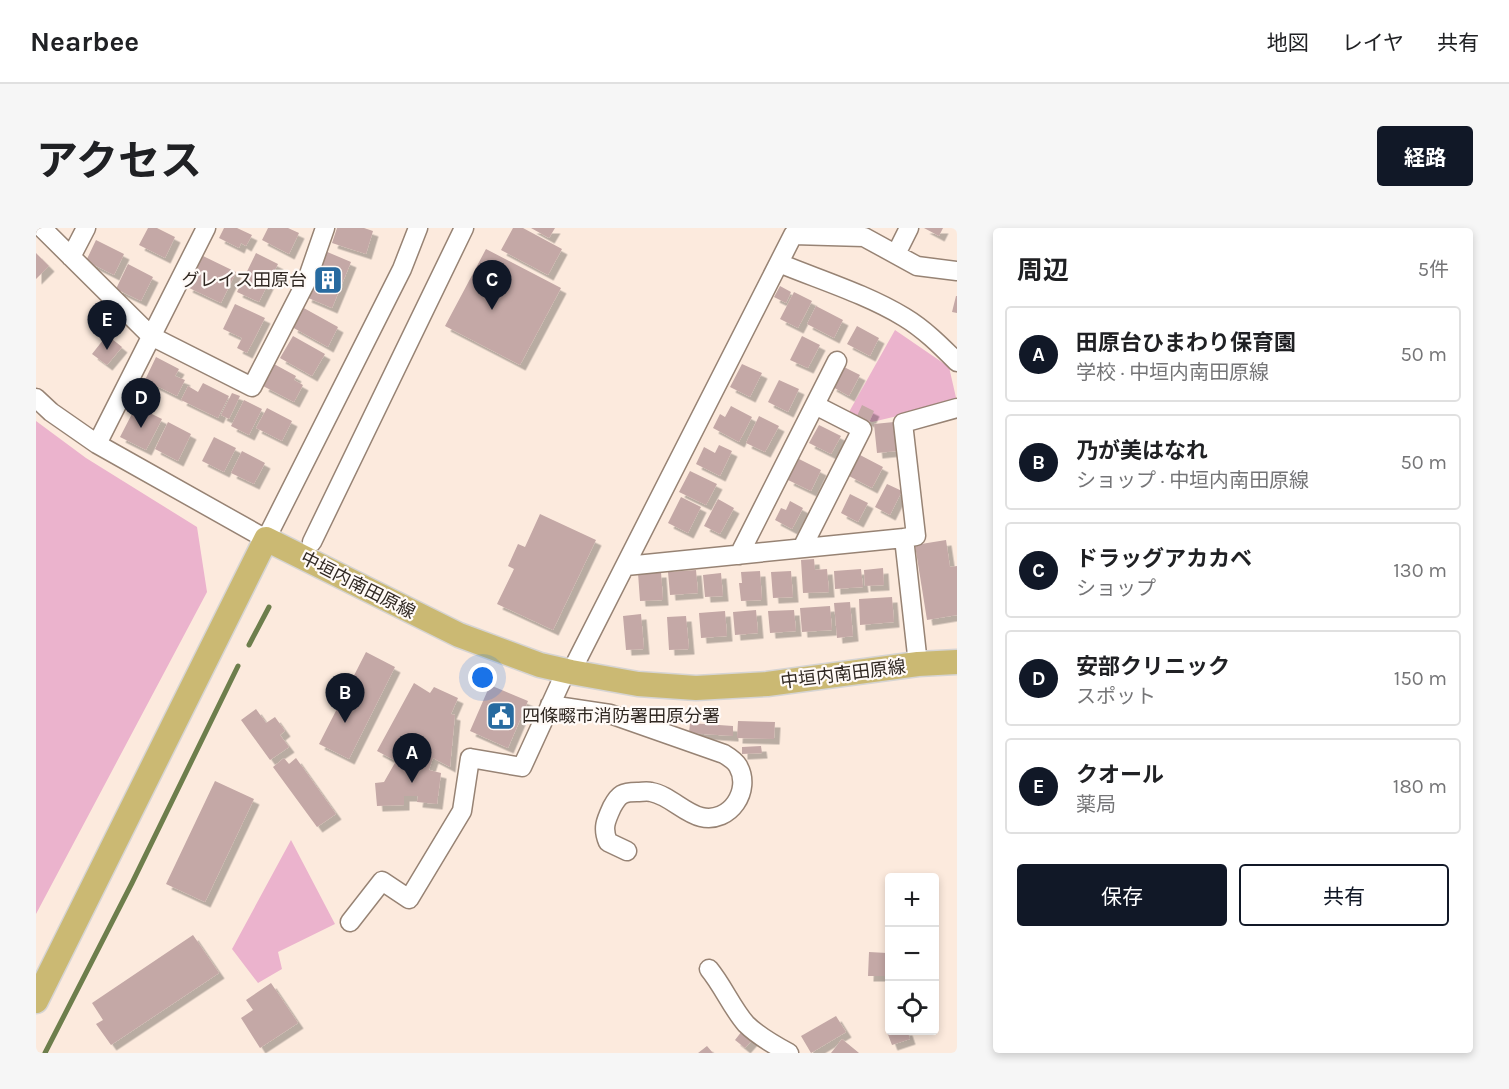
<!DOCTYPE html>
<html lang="ja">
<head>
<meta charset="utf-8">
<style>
  :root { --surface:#fff; --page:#f6f6f6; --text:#202124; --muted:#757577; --line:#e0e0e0; --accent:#111827 }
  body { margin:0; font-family:Karla,"Noto Sans JP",sans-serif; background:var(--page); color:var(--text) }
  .controls { position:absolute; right:18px; bottom:18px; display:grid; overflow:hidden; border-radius:6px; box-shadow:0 3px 9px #0003 }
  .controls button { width:54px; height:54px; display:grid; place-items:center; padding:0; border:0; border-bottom:2px solid var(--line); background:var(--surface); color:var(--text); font:30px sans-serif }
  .you { position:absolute; left:447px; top:450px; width:21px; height:21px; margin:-15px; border:4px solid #fff; border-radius:50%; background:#1a73e8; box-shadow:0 0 0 9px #1a73e833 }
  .badge { display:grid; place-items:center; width:39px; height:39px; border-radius:50%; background:var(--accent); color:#fff; font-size:20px; font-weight:700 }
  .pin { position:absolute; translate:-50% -50px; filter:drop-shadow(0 2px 3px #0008) }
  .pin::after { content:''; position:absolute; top:32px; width:21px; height:18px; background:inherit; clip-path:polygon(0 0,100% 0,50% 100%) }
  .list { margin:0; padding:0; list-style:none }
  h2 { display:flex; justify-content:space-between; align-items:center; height:78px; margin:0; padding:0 24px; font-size:26px }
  h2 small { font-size:20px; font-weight:400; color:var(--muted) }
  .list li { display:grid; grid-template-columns:39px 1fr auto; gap:18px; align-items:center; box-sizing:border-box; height:96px; margin:0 12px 12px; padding:0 12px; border:2px solid var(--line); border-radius:6px }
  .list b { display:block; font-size:22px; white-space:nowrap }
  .list p { margin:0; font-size:20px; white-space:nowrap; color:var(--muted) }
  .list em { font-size:20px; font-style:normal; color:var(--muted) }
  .actions { display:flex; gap:12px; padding:18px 24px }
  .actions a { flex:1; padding:14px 0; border:2px solid var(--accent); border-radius:6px; text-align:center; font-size:21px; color:var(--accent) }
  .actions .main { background:var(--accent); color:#fff }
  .icon { flex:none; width:33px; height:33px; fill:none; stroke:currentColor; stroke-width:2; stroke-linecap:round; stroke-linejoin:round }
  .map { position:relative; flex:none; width:921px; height:825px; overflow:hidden; border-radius:6px }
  header { display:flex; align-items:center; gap:36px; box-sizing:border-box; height:84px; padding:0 30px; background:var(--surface); border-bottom:2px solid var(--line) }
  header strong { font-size:28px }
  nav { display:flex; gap:33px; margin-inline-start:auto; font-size:21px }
  .intro { display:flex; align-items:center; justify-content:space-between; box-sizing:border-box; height:144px; padding:0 36px }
  h1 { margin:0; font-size:42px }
  .button { padding:15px 27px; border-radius:6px; background:var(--accent); color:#fff; font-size:21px; font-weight:700 }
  main { display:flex; gap:36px; padding:0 36px }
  aside { flex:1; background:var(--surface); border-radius:6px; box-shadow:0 3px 9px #0003 }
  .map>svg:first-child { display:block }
</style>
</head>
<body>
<header>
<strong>Nearbee</strong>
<nav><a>地図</a><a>レイヤ</a><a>共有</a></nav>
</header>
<div class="intro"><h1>アクセス</h1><a class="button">経路</a></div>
<main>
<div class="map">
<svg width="921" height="825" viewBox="0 0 921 825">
  <defs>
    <filter id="shadow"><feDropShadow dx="5.5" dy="5.5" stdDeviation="0" flood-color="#0004"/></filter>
  </defs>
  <rect width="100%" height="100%" fill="#fceadd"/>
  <path fill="#ebb3cd" d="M 859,102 L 913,139 L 921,174 L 836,194 L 813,184 Z
    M 0,193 L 50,230 L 161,299 L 171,364 L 0,686 Z
    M 255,612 L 299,696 L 242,724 L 246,741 L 222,755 L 196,721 Z"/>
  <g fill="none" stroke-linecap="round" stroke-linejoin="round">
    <path stroke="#6d7e4c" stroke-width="5" d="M 213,417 L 233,379
      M 9,825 L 96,655 L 202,438"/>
  </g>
  <path fill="#c4a8a6" filter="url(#shadow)" d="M 112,0 L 121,0 L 139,9 L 129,30 L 103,17 Z
    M 188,0 L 201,0 L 216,7 L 210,18 L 205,15 L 203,20 L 183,10 Z
    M 232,0 L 252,0 L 263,5 L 253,26 L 226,12 Z
    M 301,0 L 328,0 L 337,3 L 330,26 L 296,15 Z
    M 477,0 L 487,0 L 526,21 L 512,47 L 465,22 Z
    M 495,0 L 519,0 L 513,10 Z
    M 888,0 L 907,0 L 903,8 Z
    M 60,12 L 88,26 L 78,47 L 50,33 Z
    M 450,21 L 525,60 L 484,137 L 409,98 Z
    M 289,23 L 315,34 L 296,80 L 270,69 Z
    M 0,25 L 13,38 L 0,51 Z
    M 220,25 L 242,36 L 223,74 L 201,64 Z
    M 167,28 L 200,44 L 185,75 L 151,59 Z
    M 92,36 L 117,49 L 105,73 L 80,61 Z
    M 744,58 L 755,64 L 750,75 L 738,69 Z
    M 758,64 L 776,73 L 762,100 L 744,91 Z
    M 920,68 L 921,68 L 921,85 L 916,84 Z
    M 199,76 L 229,90 L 211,125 L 201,120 L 206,110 L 187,101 Z
    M 780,78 L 807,92 L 798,110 L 771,96 Z
    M 266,79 L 302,99 L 292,119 L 256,99 Z
    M 821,98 L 843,110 L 834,128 L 811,116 Z
    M 71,107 L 86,119 L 71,137 L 56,126 Z
    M 257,108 L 289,126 L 276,148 L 244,130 Z
    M 766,108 L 784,117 L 772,140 L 754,132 Z
    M 120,129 L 143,141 L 139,148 L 149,152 L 141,168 L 109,152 Z
    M 238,136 L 260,148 L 258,152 L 267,157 L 258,174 L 227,158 Z
    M 706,136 L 726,145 L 714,169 L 694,159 Z
    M 806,138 L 824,147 L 813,168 L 795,158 Z
    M 743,152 L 763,161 L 752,184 L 732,174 Z
    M 167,155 L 193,168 L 182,190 L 145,172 L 152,158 L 162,164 Z
    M 196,165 L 204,168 L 193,191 L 185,187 Z
    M 208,172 L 226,181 L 213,207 L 195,198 Z
    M 826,177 L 838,183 L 833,194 L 821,188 Z
    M 100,178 L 126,191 L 110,222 L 84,209 Z
    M 695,178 L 716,189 L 703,214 L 677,200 L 684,186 L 689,189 Z
    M 231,180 L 256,193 L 246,213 L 220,200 Z
    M 723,188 L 743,198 L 729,224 L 710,215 Z
    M 132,194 L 155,206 L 142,233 L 119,221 Z
    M 858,194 L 861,223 L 841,225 L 838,196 Z
    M 783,197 L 805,208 L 795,226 L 773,215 Z
    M 178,209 L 200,220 L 188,244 L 166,233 Z
    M 683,217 L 696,223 L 684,248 L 660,236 L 668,219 L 679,225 Z
    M 206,223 L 229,235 L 218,256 L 195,245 Z
    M 824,227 L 847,239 L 836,260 L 813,248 Z
    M 763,231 L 785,242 L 775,263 L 752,252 Z
    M 654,243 L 681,256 L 670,277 L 643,264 Z
    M 851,256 L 866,263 L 854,287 L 839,279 Z
    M 814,266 L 832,275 L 822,294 L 805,285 Z
    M 645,269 L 665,279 L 652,305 L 632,295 Z
    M 682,271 L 698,280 L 684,306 L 668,298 Z
    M 754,273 L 767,280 L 756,301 L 739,292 L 745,280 L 750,282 Z
    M 504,286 L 560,312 L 517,402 L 461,376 L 478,341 L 472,338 L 482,316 L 489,319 Z
    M 910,312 L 914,339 L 921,338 L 921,387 L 891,392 L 879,317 Z
    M 778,331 L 779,342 L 791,341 L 793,364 L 767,365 L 765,332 Z
    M 847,340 L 848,357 L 829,358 L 828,342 Z
    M 825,341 L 827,359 L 799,361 L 798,343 Z
    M 660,342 L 662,365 L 634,367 L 632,344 Z
    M 724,343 L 726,372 L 705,373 L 703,355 L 706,355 L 705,344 Z
    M 755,343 L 757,369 L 737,370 L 735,344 Z
    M 625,344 L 627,372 L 604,373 L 602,345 Z
    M 685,345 L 687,368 L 669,369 L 667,347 Z
    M 856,369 L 858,394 L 824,397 L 823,371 Z
    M 814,374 L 817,408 L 801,410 L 798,375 Z
    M 794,378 L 796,402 L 766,404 L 764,380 Z
    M 720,382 L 722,405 L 699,407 L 697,384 Z
    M 758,382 L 760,403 L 734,405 L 732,383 Z
    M 689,383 L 691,408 L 665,410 L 663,385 Z
    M 605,386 L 608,421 L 590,422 L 587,388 Z
    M 650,388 L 653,421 L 633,422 L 631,389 Z
    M 330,424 L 359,439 L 313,531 L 283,516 Z
    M 378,455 L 394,465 L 398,459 L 422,470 L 415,486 L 419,487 L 414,539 L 397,530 L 393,542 L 405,545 L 401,576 L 381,574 L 382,568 L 368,568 L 368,577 L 341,578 L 339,555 L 348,554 L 360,533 L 341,523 Z
    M 454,457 L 492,473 L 472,520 L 434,503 Z
    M 220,481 L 230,495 L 239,489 L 249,503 L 244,507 L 253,519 L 234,532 L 205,492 Z
    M 702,493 L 739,494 L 738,511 L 701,510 Z
    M 654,495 L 697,498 L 697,508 L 653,505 Z
    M 725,518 L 726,525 L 706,526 L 706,519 Z
    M 248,530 L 253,536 L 260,530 L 300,586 L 281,599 L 237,539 Z
    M 179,553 L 218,571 L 169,674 L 130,656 Z
    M 157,707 L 183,745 L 75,817 L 60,796 L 67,792 L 56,775 Z
    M 833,724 L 851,725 L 850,748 L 832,748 Z
    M 235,755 L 262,795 L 224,820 L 205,790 L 217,782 L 210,772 Z
    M 800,788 L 810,804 L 775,825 L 765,808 Z
    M 856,802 L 871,802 L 874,811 L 856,817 L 851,804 Z
    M 706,803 L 717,811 L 709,820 L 699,812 Z
    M 806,811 L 823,825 L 795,825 Z
    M 671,818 L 677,825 L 662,825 Z"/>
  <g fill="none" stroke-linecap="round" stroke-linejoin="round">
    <g stroke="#978374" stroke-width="21">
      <path id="minor" d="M 6,0 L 115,108 L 216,159 L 271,52 L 289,0
        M 860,26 L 873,0
        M 35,29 L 50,0
        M 743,35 C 784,52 830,66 868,89 C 888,101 904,117 921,134
        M 0,170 L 15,184 L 61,216 L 230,311 L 366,41 L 382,0
        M 61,216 L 170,0
        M 868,310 L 880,308 L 867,195 L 921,180
        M 276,314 L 428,0
        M 766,320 L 826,201 L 779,177
        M 703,327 L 801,133
        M 590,338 L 868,310 L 882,436
        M 535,444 L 757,7 L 828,9 L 881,38 L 921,43
        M 514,477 L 574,486 L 688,526 C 693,529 699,533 702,538 C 716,562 694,596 665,589 C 648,585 633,567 615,564 C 611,563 606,564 601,564 C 587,564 583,566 576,579 C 570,592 566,600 572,614 L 591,623
        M 314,694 L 346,653 L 373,671 L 426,583 L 434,530 L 486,539 L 530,443
        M 673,741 C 687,758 696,780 710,796 C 722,808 738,817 753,825"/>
    </g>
    <g stroke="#d6d4d3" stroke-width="27">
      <path id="major" d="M 0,773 L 230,311 L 423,407 L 504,437 L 535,444 L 602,456 L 660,460 L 731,456 L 882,436 L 921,434"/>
    </g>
    <use href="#minor" stroke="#fff" stroke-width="18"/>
    <use href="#major" stroke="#cbb973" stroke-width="24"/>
  </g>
  <defs>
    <g id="building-square" transform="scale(1.5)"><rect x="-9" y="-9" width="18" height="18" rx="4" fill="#286ba0" stroke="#fffaf7"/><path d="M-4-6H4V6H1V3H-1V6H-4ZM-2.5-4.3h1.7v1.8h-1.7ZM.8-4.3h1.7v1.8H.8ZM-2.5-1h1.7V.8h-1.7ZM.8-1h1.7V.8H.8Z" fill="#fff"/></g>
    <g id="civic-square" transform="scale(1.5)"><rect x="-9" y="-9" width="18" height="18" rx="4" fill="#286ba0" stroke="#fffaf7"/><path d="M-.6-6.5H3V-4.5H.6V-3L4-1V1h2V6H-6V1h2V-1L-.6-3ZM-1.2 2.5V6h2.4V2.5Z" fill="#fff"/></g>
  </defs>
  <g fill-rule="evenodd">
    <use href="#building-square" x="292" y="52"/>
    <use href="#civic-square" x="465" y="488"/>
  </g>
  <g text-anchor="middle" stroke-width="4.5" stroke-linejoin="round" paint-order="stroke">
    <g font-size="18" fill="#312923" stroke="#fffaf7" text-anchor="end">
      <text x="271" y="58">グレイス田原台</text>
      <text x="486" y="494" text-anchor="start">四條畷市消防署田原分署</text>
    </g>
    <g font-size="18" fill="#312923" stroke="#fffaf7">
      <text transform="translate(322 357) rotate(27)" y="6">中垣内南田原線</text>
      <text transform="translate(807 446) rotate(-7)" y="6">中垣内南田原線</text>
    </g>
  </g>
</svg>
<div class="controls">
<button>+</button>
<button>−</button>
<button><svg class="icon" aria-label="locate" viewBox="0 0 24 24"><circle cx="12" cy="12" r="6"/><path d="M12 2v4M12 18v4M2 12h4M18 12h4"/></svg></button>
</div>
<div class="you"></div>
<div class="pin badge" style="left:376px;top:555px">A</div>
<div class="pin badge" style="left:309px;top:495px">B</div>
<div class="pin badge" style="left:456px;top:82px">C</div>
<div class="pin badge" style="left:105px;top:200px">D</div>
<div class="pin badge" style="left:71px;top:122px">E</div>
</div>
<aside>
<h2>周辺<small>5件</small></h2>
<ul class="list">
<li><span class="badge">A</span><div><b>田原台ひまわり保育園</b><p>学校 · 中垣内南田原線</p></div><em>50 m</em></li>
<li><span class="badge">B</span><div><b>乃が美はなれ</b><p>ショップ · 中垣内南田原線</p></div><em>50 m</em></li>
<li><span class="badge">C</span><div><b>ドラッグアカカベ</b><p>ショップ</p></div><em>130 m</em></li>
<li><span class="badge">D</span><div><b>安部クリニック</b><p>スポット</p></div><em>150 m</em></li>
<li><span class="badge">E</span><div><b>クオール</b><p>薬局</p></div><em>180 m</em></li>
</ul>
<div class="actions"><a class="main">保存</a><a>共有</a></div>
</aside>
</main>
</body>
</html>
